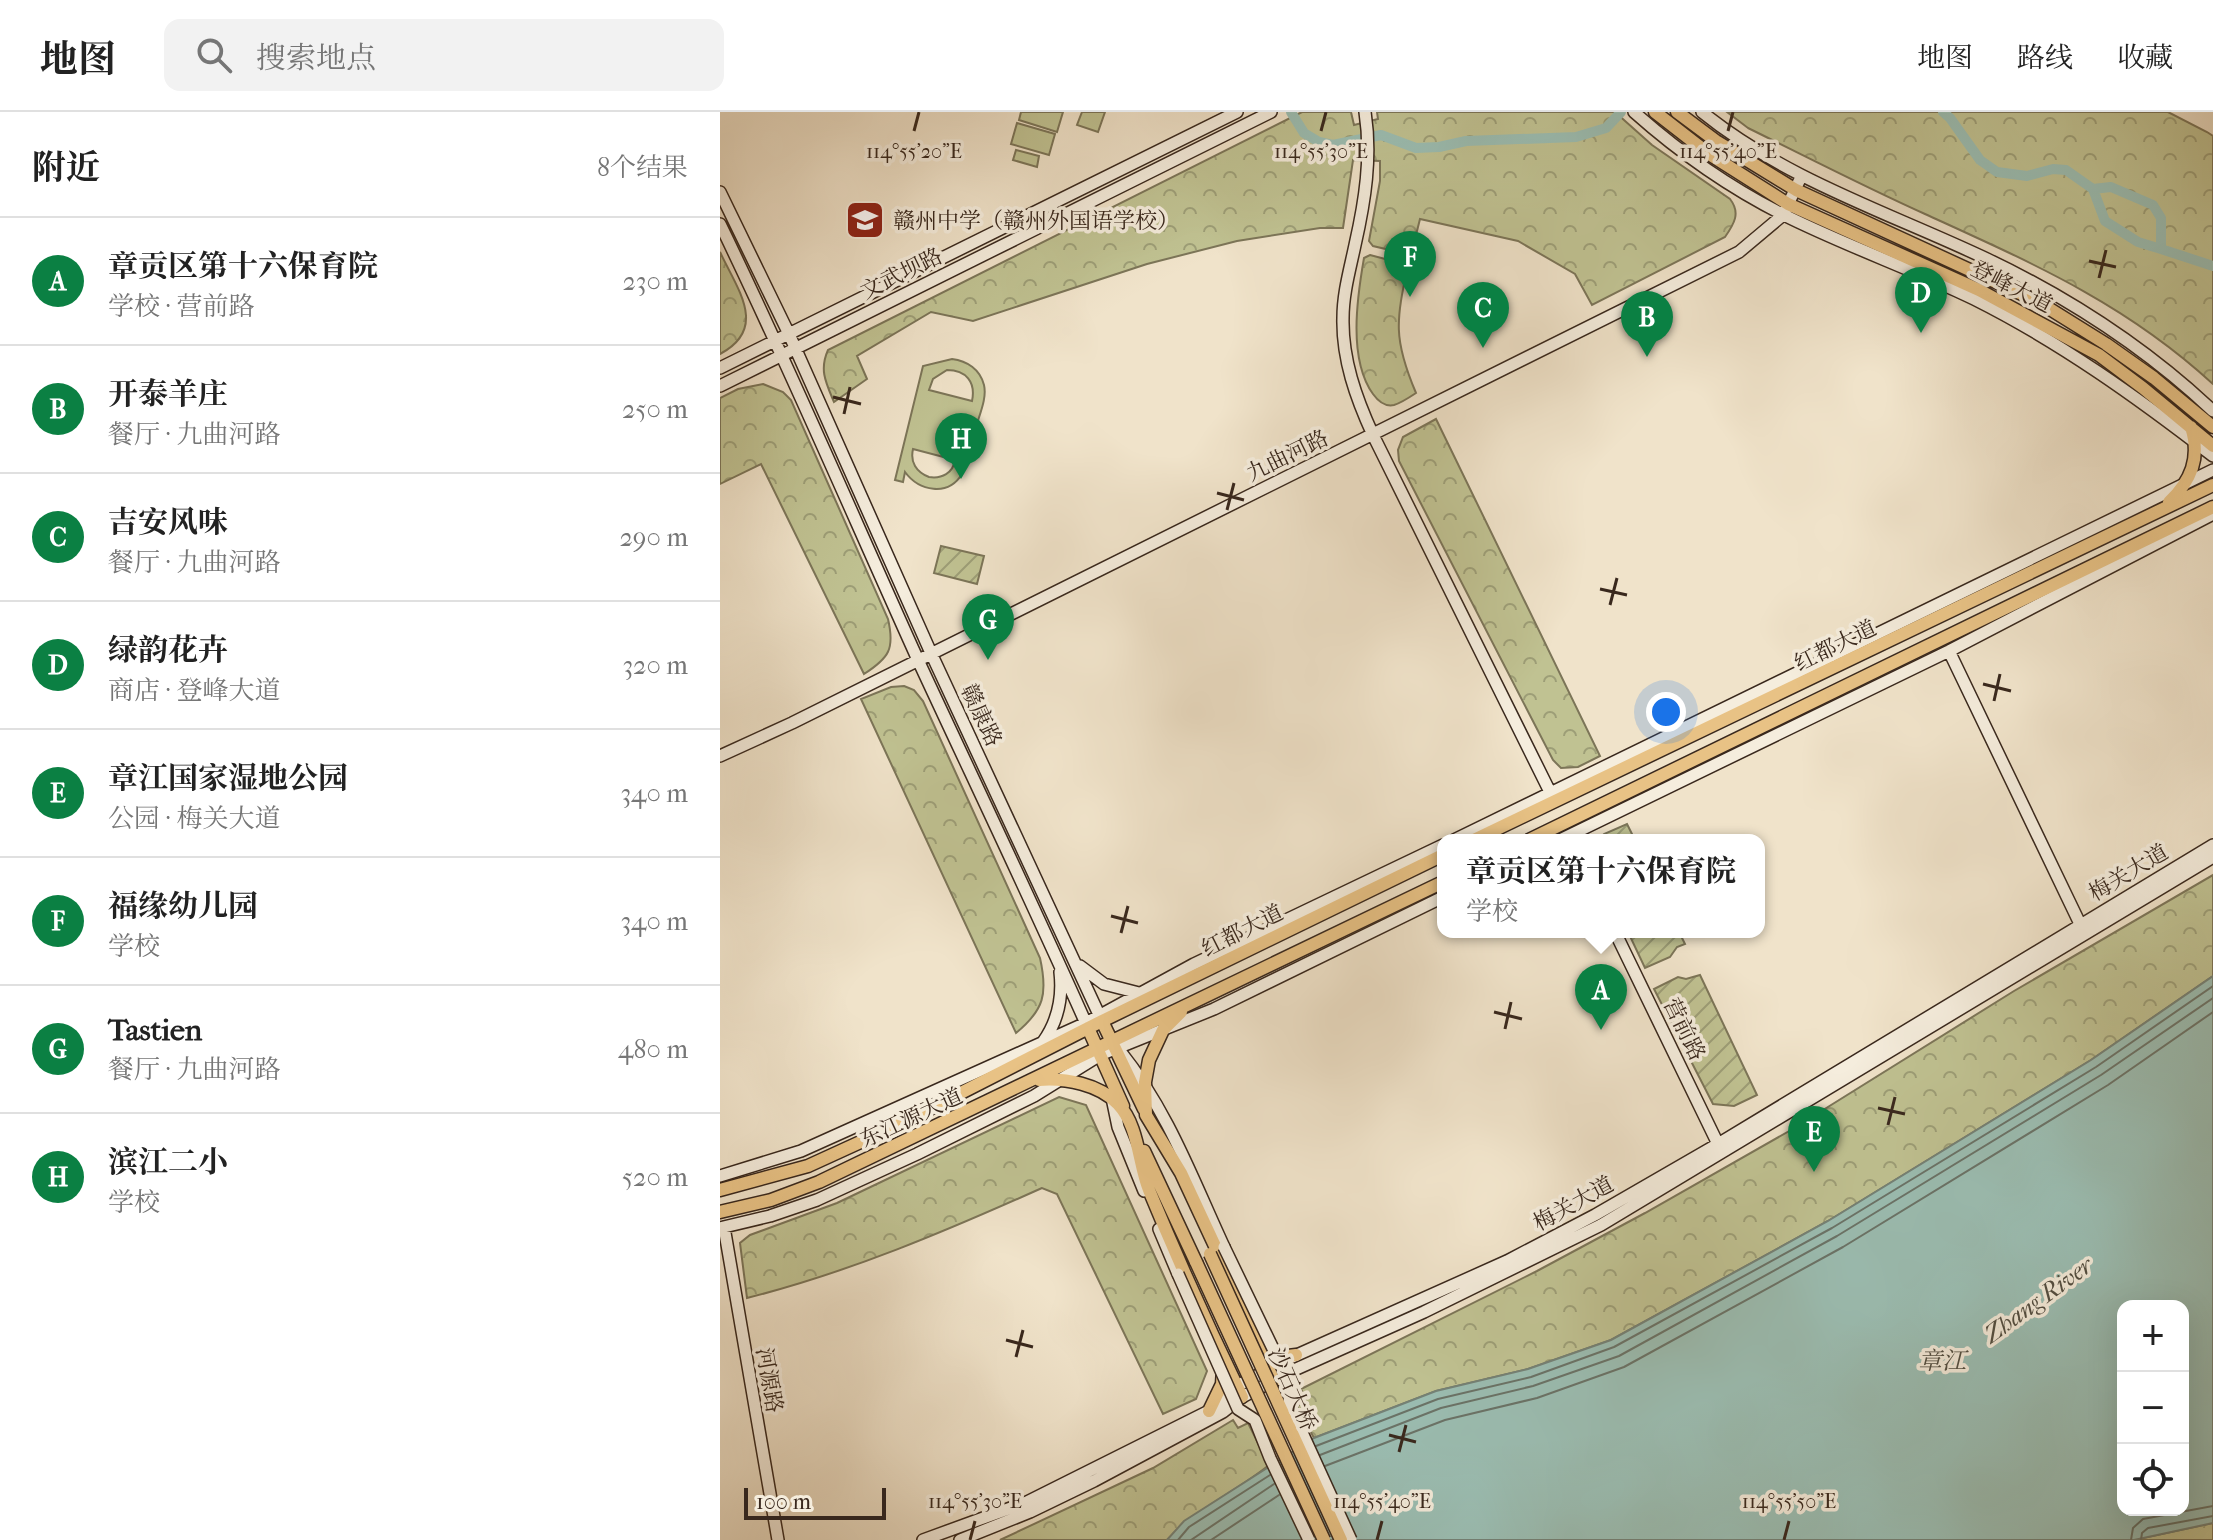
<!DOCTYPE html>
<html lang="zh">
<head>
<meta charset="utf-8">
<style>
  :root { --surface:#fff; --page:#f2f2f2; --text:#222; --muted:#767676; --line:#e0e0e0; --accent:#0b8043 }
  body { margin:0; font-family:"IM FELL French Canon","Noto Serif SC",serif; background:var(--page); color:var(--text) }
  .controls { position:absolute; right:24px; bottom:24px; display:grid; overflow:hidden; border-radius:16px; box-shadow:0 8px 32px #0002 }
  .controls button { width:72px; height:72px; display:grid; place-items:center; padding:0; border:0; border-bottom:2px solid var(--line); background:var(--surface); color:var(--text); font:40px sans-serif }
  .scale { position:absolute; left:24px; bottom:20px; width:142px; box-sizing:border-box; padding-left:8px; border:4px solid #39281d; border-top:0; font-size:22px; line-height:28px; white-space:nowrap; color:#39281d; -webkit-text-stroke:6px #f5eddd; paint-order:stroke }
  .you { position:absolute; left:946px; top:600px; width:28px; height:28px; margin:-20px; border:6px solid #fff; border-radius:50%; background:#1a73e8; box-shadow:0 0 0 12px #1a73e833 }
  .badge { display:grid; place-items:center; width:52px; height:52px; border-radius:50%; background:var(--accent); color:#fff; font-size:26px; font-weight:700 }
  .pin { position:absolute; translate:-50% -66px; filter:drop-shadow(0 2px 4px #0008) }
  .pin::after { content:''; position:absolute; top:42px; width:28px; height:24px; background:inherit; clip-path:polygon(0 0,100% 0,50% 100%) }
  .popup { position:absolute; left:717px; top:722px; width:328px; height:104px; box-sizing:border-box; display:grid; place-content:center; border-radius:16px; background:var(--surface); filter:drop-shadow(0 2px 6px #0005); font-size:26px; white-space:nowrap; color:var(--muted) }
  .popup b { font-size:30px; color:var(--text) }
  .popup::after { content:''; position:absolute; left:50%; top:100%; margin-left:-16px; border:16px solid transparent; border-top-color:var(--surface) }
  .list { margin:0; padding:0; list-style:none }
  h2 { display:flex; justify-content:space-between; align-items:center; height:104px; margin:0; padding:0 32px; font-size:34px }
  h2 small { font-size:26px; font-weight:400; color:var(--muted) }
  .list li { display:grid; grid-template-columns:52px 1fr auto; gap:24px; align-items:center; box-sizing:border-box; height:128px; padding:0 32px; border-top:2px solid var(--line) }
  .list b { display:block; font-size:30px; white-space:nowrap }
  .list p { margin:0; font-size:26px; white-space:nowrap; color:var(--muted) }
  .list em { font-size:26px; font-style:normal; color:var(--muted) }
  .icon { flex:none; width:44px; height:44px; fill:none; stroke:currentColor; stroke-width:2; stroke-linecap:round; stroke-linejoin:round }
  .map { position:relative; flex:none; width:1493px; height:1428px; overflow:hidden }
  header { display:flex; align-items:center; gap:48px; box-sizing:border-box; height:112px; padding:0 40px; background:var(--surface); border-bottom:2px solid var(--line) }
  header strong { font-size:38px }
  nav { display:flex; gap:44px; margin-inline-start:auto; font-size:28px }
  .search { width:560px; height:72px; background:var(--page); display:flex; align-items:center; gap:20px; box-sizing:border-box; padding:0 28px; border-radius:16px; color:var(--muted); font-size:30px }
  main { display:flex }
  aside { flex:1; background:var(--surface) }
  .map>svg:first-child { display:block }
</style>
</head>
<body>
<header>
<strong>地图</strong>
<div class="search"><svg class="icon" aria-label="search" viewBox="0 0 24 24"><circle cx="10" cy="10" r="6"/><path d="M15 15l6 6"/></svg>搜索地点</div>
<nav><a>地图</a><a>路线</a><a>收藏</a></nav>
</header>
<main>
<aside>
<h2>附近<small>8个结果</small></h2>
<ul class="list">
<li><span class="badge">A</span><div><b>章贡区第十六保育院</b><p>学校 · 营前路</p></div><em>230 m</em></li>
<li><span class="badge">B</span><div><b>开泰羊庄</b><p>餐厅 · 九曲河路</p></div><em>250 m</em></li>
<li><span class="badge">C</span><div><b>吉安风味</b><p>餐厅 · 九曲河路</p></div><em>290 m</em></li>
<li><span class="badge">D</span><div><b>绿韵花卉</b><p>商店 · 登峰大道</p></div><em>320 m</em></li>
<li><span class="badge">E</span><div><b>章江国家湿地公园</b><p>公园 · 梅关大道</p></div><em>340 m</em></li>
<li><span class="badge">F</span><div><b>福缘幼儿园</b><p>学校</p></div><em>340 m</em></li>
<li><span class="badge">G</span><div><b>Tastien</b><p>餐厅 · 九曲河路</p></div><em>480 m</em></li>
<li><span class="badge">H</span><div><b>滨江二小</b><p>学校</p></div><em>520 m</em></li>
</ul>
</aside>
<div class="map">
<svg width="1493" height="1428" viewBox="0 0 1493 1428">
  <defs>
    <pattern id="park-crowns" width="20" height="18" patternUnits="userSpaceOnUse" patternTransform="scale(2)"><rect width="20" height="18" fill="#c0c292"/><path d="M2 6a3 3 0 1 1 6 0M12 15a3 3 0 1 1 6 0" fill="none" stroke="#9d9e77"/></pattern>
    <pattern id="garden-furrows" width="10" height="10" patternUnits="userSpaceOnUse" patternTransform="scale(2)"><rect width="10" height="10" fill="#c0c292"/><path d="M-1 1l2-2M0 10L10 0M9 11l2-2" fill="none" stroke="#9d9e77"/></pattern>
  </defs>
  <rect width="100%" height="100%" fill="#f0e3ca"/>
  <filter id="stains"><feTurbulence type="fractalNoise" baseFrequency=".0025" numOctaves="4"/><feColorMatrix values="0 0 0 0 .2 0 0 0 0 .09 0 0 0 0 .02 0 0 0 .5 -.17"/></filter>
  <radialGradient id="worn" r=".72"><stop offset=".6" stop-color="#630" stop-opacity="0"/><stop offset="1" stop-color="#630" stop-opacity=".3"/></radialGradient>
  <path fill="url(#park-crowns)" stroke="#7c7558" stroke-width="2" d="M 582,0 L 631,0 L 634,13 L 658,7 L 657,0 L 895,0 L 932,33 L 1010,87 C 1021,101 1014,112 1005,125 L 872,193 L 855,162 L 798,129 L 700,107 L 691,143 L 653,134 L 649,129 L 660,69 L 660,49 L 633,48 L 623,116 L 600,116 L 517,129 L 427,152 L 253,209 L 211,200 L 137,244 L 147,267 L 114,290 C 106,271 99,258 108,238 Z
    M 1007,0 L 1448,0 L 1487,20 L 1493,24 L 1493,272 C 1405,191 1312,151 1205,102 C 1145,75 1087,45 1028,16 Z
    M 0,140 C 17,177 49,216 0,242 Z
    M 650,143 L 688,153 C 676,209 673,227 696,281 C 690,285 681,291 674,293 C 665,295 658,289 653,282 C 628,247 637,186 644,146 Z
    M 43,272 L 63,280 L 71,288 L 168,507 C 175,537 169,546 144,562 L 41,352 L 0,372 L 0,286 L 18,277 Z
    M 716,307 L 880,644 L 858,655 L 841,656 L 833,648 L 679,349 L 678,338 L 683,325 Z
    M 184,574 L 194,578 L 203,589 L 320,846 C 328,882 324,898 296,921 L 141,587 L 171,575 Z
    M 1493,763 L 1493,864 L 1371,948 L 1108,1109 L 891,1228 L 808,1257 L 716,1279 L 594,1326 L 577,1295 L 586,1287 L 581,1277 L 817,1159 L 925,1101 L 1071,1018 L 1294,879 Z
    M 339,985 L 366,993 L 487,1259 L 476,1287 L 443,1302 L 337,1082 L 322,1076 C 226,1119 130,1160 27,1186 L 20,1131 L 30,1123 L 117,1091 Z
    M 513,1308 L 518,1316 L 528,1311 L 549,1353 C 516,1380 476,1396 447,1428 L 280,1428 L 433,1356 Z
    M 1493,1411 L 1493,1428 L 1414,1428 Z"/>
  <path fill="url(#garden-furrows)" stroke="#7c7558" stroke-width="2" d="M 221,434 L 264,444 L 257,472 L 214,461 Z
    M 907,712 L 915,728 L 878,728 L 884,722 Z
    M 908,820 L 959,820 L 965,832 L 957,835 L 950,845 L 925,856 Z
    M 980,863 L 1037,983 L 1014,994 L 993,992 L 934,877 L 958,865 L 966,867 Z"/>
  <path fill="#c0c292" stroke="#7c7558" stroke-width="2" fill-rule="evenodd" d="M 301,0 L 343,0 L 337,20 L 299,8 Z
    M 362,0 L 385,0 L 378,20 L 357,13 Z
    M 297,11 L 335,22 L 329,43 L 291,32 Z
    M 296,38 L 319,44 L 317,55 L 293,48 Z
    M 232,247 C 247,249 260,257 264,273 C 267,286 260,301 256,315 C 252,329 250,349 242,362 C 228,385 199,379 185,360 L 183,370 L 175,368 L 203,254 ZM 227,258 C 246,258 256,270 252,289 L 209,278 L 213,267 ZM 193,337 L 235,348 C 233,361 222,367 209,365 C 196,360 190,350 193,337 Z"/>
  <path fill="#9bbeb3" stroke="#748277" stroke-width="2" fill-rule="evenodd" d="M 1493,864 L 1493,1411 L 1414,1428 L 447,1428 L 464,1409 L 594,1326 L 716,1279 L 808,1257 L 891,1228 L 1108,1109 L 1371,948 ZM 1403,1194 L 1463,1194 L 1463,1398 L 1403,1398 Z"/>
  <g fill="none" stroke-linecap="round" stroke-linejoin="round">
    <path stroke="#6a7368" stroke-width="2" d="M 596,1334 L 718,1287 L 811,1265 L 894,1235 L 1112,1116 L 1376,955 L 1493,874
      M 600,1343 L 721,1296 L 813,1274 L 899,1244 L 1117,1124 L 1381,963 L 1493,886
      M 605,1354 L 725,1308 L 817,1286 L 904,1255 L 1123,1135 L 1388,973 L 1493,900
      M 458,1428 L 469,1415 L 550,1363
      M 471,1428 L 554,1372
      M 491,1428 L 559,1383
      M 1411,1428 L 1413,1416 L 1423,1407 L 1493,1394
      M 1421,1428 L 1422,1421 L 1428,1416 L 1493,1404"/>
    <path stroke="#9bbeb3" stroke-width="10" d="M 571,0 L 584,21 L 599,30 L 613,33 L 661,23 L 696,36 L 719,35 L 746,29 L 856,25 L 886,16 L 901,0
      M 1223,0 L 1230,6 L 1260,48 L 1277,60 L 1307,64 L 1333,57 L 1346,58 L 1373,77 L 1391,75 L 1433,93 L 1441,106 L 1441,137 L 1493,154
      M 1373,77 L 1385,109 L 1418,130 L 1441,137"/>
    <g stroke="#39281d" stroke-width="14">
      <path id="secondary" d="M 645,0 C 652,45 645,89 635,133 C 630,157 623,181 623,206 C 622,247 636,286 653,323 L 831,682
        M 914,0 C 959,40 1010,76 1064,103 C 1126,134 1192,157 1254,187 C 1340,230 1418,286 1493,344
        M 982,0 C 1066,68 1170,101 1267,147 C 1349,186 1427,237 1493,299
        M 0,80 L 69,222 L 211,541 L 382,909
        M 0,112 C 70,256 132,402 198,548 C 255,671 313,792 368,916
        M 0,256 L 517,0
        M 0,274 L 551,0
        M 1229,539 L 1362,816
        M 0,644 L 72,611 L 1019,140 L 1063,103 L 1081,65
        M 734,728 L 1493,358
        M 840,728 L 1229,539 L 1493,402
        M 895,820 L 998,1032
        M 360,854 L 384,872 L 419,881
        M 323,930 C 338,909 343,886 340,860
        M 400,939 C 448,999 472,1066 504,1135
        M 392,986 L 398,1015 L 424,1079
        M 0,1064 L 81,1039 L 366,911 L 474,852 L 723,733
        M 4,1115 L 58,1428
        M 0,1116 L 50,1104 L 97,1088 L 197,1042 L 314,984 L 380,943 L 494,897 L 723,785
        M 439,1117 L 458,1162
        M 568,1247 L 787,1149 L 875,1103 L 998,1032 L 1493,733
        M 203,1428 L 307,1390 L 489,1299 L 517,1274 L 550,1257
        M 240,1428 L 310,1400 L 374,1369 L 503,1300 L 522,1285 L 574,1258 L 704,1200 L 881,1113 L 1493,745"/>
    </g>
    <g stroke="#39281d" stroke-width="15">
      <path id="primary" d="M 935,0 L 989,42 L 1068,92 L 1259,178 L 1379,243 L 1423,276 L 1493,334
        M 957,0 L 996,29 L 1076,78 L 1317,189 L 1386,232 L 1434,266 L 1493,315
        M 1449,390 C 1471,369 1481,346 1471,315
        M 754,728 L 1493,373
        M 809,728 L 1493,395
        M 461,900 L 443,918 L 429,948 L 425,970 L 426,1003 L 461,1061 L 557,1267
        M 382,909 L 424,997
        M 368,916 L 403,994
        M 319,968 C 346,966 379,972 398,992 C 419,1014 418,1051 429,1078 C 458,1148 489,1217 522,1285
        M 424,1039 L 476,1150
        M 0,1078 L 88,1054 L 182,1011 L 382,909 L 723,743
        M 0,1100 L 51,1088 L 99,1070 L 723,770
        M 548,1240 L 560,1245 L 576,1243
        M 489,1299 L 502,1272 L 503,1257"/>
    </g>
    <use href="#secondary" stroke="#f5eddd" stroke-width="11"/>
    <use href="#primary" stroke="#e8c285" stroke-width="12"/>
    <g stroke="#39281d" stroke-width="14" stroke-linecap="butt">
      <path id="secondary-bridge" d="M 504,1135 L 570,1272 L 569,1292 L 631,1428
        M 458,1162 L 518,1297 L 535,1308 L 550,1346 L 589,1428"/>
    </g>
    <g stroke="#39281d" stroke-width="15" stroke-linecap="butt">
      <path id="primary-bridge" d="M 490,1142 L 621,1428
        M 476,1150 L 604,1428"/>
    </g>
    <use href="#secondary-bridge" stroke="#f5eddd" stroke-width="11"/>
    <use href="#primary-bridge" stroke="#e8c285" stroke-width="12"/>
  </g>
  <path fill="none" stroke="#39281d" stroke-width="3" d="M 194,19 L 199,0M 601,19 L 606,0M 1008,19 L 1013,0M 1369,149 L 1396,155M 1379,166 L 1386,138M 113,285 L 141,292M 124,302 L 130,275M 497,381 L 524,388M 507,398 L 514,371M 880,477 L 907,483M 890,493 L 897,466M 1263,572 L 1291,579M 1274,589 L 1280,562M 391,804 L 418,811M 401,821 L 408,794M 774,900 L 802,907M 785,917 L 791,890M 1158,996 L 1185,1002M 1168,1013 L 1175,985M 286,1228 L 313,1235M 296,1245 L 303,1218M 669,1323 L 696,1330M 679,1340 L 686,1313M 250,1428 L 255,1409M 657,1428 L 662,1409M 1064,1428 L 1069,1409"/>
  <defs>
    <g id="school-square" transform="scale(2)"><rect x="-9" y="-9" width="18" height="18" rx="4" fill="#8f2418" stroke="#f5eddd"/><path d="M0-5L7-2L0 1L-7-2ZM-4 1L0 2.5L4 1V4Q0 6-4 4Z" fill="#fff"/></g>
  </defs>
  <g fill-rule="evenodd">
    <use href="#school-square" x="145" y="108"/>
  </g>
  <g text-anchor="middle" stroke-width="7" stroke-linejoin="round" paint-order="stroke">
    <g font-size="22" fill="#39281d" stroke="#f5eddd" text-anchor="start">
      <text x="173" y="116">赣州中学（赣州外国语学校）</text>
    </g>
    <g font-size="22" fill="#39281d" stroke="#f5eddd">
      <text transform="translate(181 161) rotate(-26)" y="8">文武坝路</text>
      <text transform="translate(1292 174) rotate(27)" y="8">登峰大道</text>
      <text transform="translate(567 343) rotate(-26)" y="8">九曲河路</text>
      <text transform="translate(1115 533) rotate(-26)" y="8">红都大道</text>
      <text transform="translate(262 603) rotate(65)" y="8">赣康路</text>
      <text transform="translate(1408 760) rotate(-31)" y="8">梅关大道</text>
      <text transform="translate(522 818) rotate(-27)" y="8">红都大道</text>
      <text transform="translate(965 917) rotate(64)" y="8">营前路</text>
      <text transform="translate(191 1005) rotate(-25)" y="8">东江源大道</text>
      <text transform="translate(853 1091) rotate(-29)" y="8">梅关大道</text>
      <text transform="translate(50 1268) rotate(80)" y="8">河源路</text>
      <text transform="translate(573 1277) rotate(66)" y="8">沙石大桥</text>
    </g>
    <g font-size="24" font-style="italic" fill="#524e42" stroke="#f5eddd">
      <text transform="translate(1318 1188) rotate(-36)" y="8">Zhang River</text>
      <text x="1222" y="1257">章江</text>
    </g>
  </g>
  <g font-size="20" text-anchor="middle" fill="#39281d" stroke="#f5eddd" stroke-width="7" stroke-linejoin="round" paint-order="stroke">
    <text x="194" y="46">114°55'20"E</text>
    <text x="601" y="46">114°55'30"E</text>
    <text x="1008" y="46">114°55'40"E</text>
    <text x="255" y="1396">114°55'30"E</text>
    <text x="662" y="1396">114°55'40"E</text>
    <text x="1069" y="1396">114°55'50"E</text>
  </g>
  <rect width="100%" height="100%" filter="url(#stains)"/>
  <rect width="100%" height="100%" fill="url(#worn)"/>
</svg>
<div class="controls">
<button>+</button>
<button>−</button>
<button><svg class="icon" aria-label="locate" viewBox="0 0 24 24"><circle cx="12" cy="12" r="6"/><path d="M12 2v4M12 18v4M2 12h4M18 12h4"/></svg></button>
</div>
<div class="scale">100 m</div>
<div class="you"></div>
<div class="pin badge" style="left:881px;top:918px">A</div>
<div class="popup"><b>章贡区第十六保育院</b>学校</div>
<div class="pin badge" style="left:927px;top:245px">B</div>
<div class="pin badge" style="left:763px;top:236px">C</div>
<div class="pin badge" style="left:1201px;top:221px">D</div>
<div class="pin badge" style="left:1094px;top:1060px">E</div>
<div class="pin badge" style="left:690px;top:185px">F</div>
<div class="pin badge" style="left:268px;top:548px">G</div>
<div class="pin badge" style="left:241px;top:367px">H</div>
</div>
</main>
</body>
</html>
